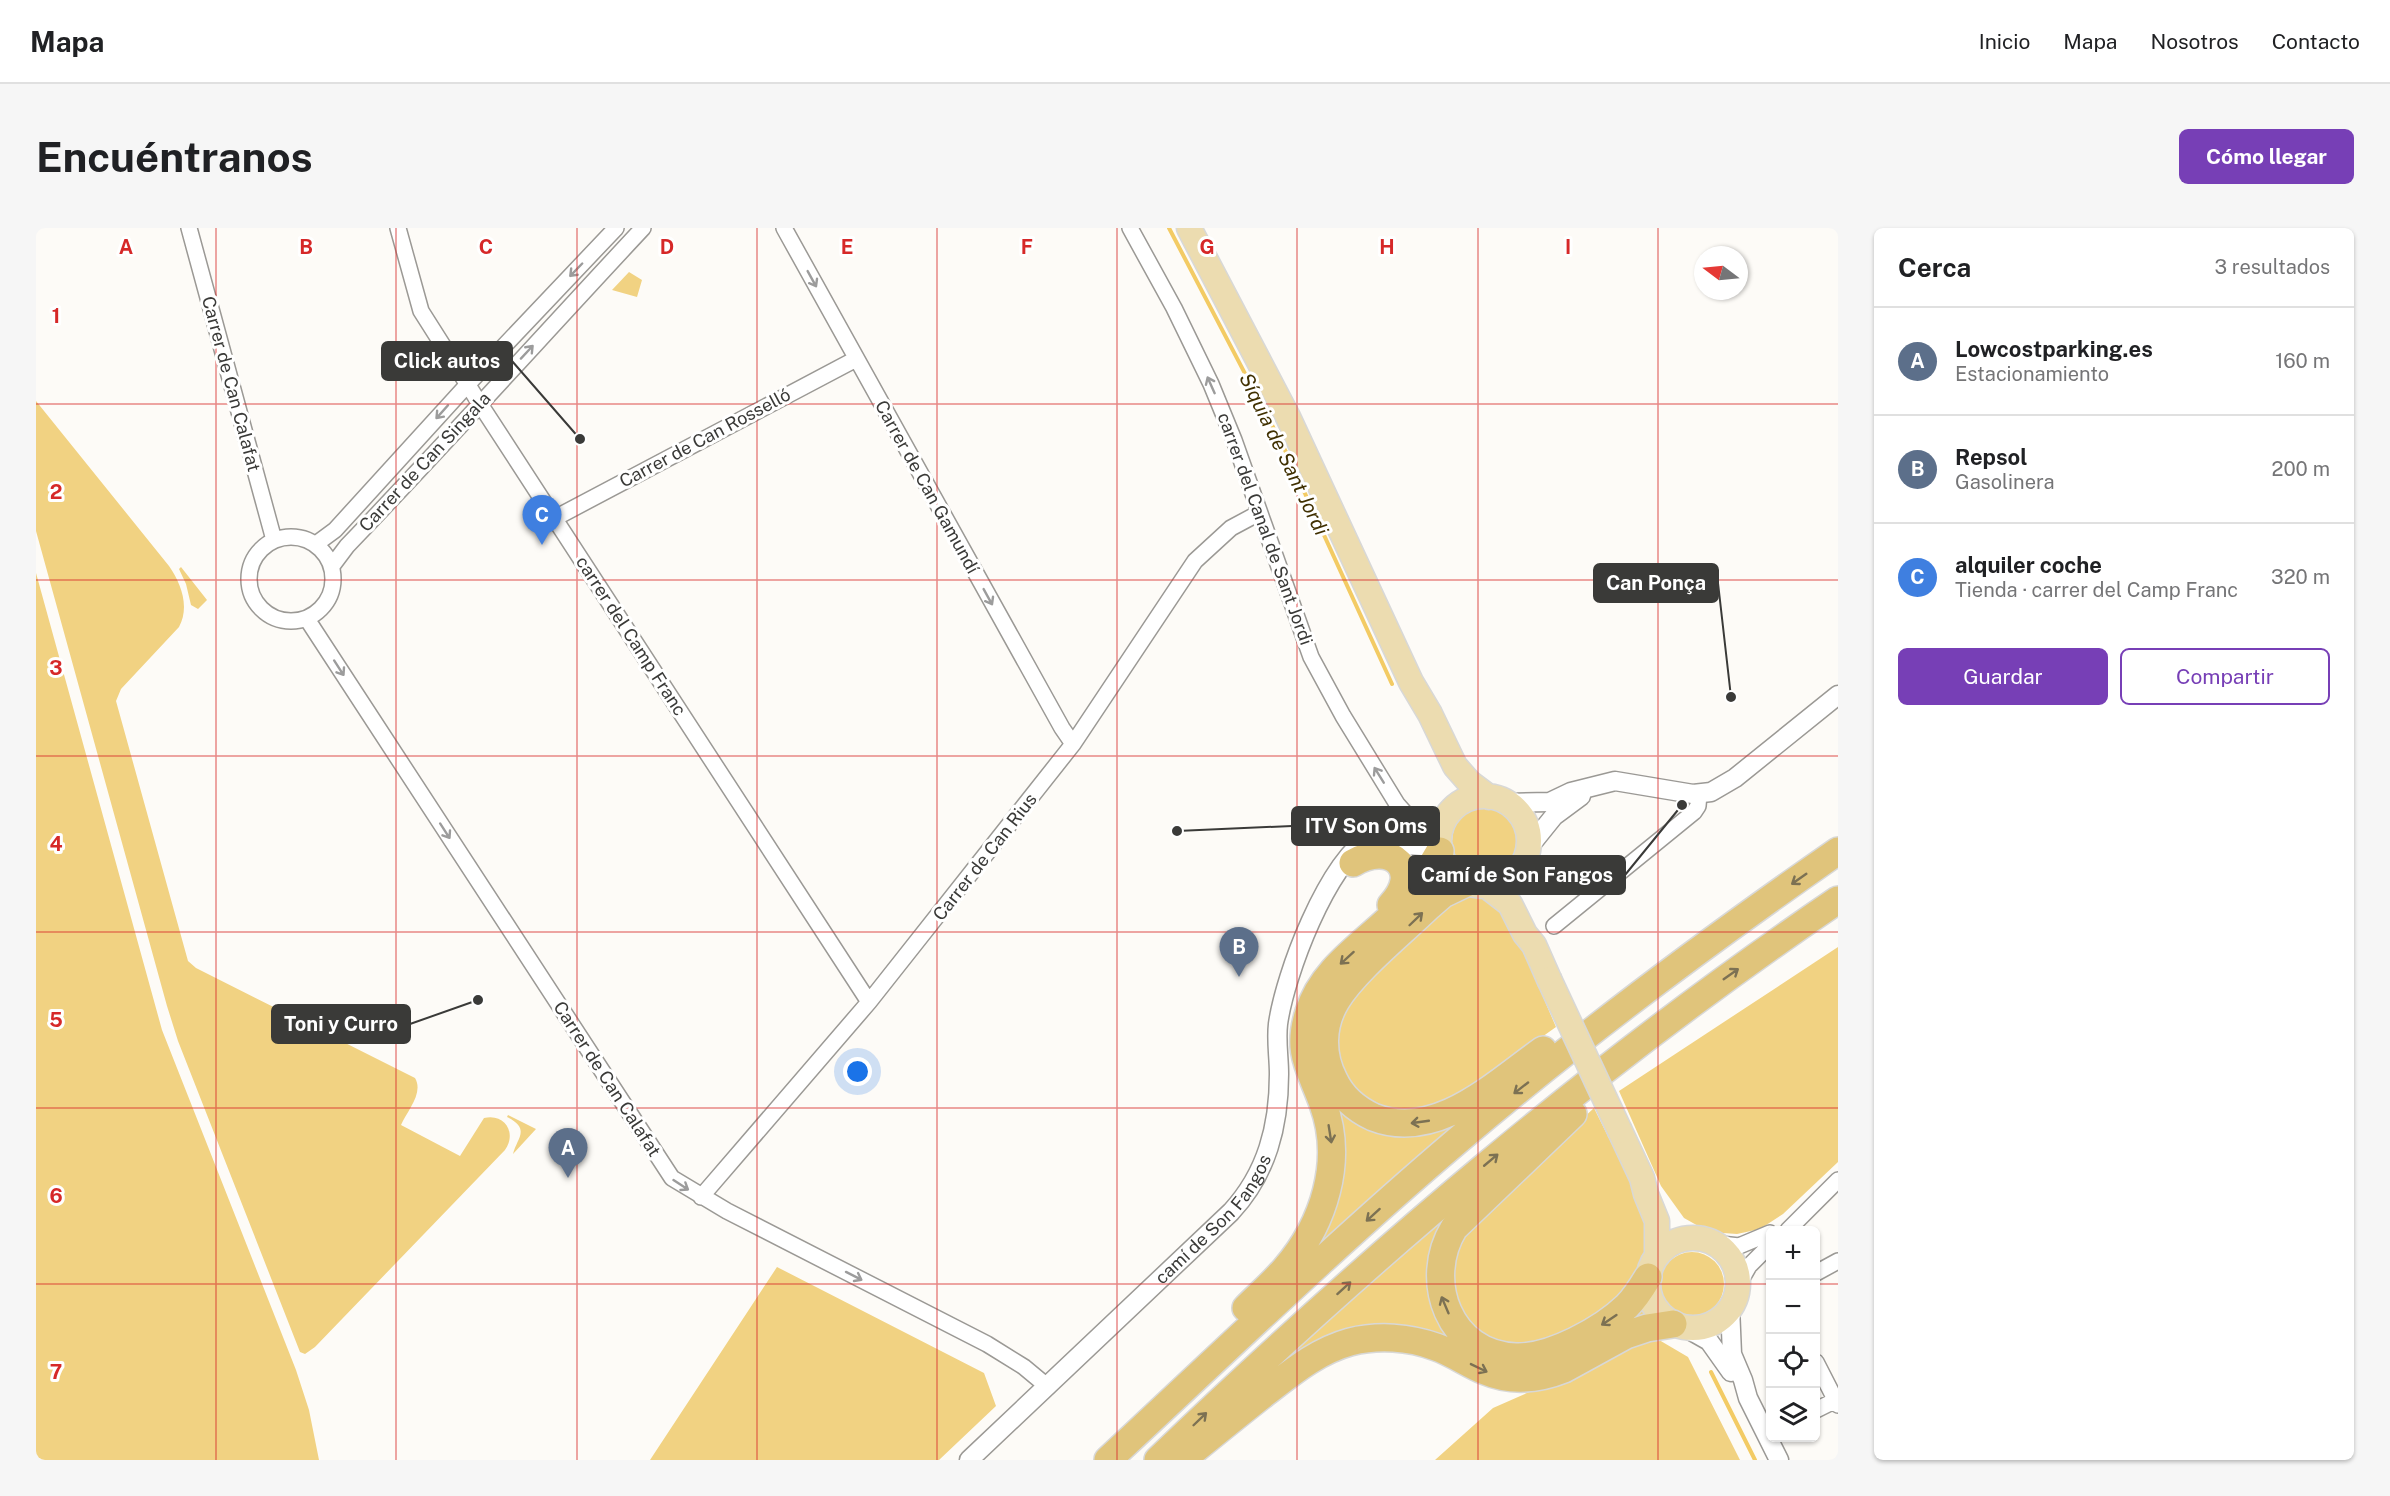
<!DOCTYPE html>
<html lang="es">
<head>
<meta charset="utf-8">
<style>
  :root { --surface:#fff; --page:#f6f6f6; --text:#202124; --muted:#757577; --line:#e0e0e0; --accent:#773fb6 }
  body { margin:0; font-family:"Public Sans",sans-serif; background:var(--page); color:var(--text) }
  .controls { position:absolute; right:18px; bottom:18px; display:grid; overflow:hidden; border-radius:9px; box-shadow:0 2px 4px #0004 }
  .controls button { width:54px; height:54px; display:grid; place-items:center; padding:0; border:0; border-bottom:2px solid var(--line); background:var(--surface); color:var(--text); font:30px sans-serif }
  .compass { position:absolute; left:1658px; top:18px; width:54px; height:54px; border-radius:50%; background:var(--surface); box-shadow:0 2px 4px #0004; rotate:286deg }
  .you { position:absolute; left:822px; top:844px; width:21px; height:21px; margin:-15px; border:4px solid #fff; border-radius:50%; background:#1a73e8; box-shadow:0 0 0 9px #1a73e833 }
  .badge { display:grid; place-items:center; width:39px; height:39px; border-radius:50%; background:var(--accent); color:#fff; font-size:20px; font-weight:700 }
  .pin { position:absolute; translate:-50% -50px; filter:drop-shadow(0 2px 3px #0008) }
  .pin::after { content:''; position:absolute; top:32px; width:21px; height:18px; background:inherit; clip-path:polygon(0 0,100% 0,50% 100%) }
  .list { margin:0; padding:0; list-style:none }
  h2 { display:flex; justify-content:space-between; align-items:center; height:78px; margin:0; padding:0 24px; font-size:26px }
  h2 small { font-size:20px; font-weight:400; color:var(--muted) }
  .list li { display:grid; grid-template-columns:39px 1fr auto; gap:18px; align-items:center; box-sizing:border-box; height:108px; padding:0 24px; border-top:2px solid var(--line) }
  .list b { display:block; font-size:22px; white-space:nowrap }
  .list p { margin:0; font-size:20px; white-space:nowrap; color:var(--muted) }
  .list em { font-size:20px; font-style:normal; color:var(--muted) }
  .actions { display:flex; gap:12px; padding:18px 24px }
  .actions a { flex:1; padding:14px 0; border:2px solid var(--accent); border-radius:9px; text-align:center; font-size:21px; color:var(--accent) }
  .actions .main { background:var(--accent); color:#fff }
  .icon { flex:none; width:33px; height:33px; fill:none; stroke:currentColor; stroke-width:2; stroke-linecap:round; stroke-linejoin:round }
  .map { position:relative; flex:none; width:1802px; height:1232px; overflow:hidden; border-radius:9px }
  header { display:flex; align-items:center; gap:36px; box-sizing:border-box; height:84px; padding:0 30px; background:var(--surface); border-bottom:2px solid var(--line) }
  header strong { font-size:28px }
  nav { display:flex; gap:33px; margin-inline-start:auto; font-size:21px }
  .intro { display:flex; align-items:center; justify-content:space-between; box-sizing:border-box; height:144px; padding:0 36px }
  h1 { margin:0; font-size:42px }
  .button { padding:15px 27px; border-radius:9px; background:var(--accent); color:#fff; font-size:21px; font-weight:700 }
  main { display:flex; gap:36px; padding:0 36px }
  aside { flex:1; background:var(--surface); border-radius:9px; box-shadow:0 2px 4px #0004 }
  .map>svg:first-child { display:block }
</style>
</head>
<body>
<header>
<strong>Mapa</strong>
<nav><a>Inicio</a><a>Mapa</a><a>Nosotros</a><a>Contacto</a></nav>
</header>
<div class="intro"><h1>Encuéntranos</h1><a class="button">Cómo llegar</a></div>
<main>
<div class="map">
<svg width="1802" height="1232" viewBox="0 0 1802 1232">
  <rect width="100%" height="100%" fill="#fdfbf7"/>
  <path fill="#f1d282" d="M 593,44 L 606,52 L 601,69 L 576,62 Z
    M 0,173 L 133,338 C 145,355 154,379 143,399 L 85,461 L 80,473 L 152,733 L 160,740 L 379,850 C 388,865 371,883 365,897 L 424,928 L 448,890 C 469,885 481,905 469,922 L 279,1119 L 269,1126 L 264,1124 L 142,813 L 131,778 L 0,303 Z
    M 145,339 L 171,372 L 162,381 L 155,377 L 150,356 L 143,341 Z
    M 0,345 L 126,802 L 260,1142 L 273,1182 L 283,1232 L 0,1232 Z
    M1416 613a34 34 0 1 1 68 0a34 34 0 1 1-68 0Z
    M 1399,648 L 1407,657 C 1388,670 1373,688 1356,704 C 1333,726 1299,750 1287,782 C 1263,844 1318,915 1384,902 C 1415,897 1440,877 1465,859 L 1255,1045 L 1254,1044 C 1300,991 1314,938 1293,872 C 1289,860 1283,850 1279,838 C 1273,820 1276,797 1282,780 C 1290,758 1309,743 1325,728 C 1351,703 1380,679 1399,648 Z
    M 1441,664 L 1451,667 L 1471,685 L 1520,799 L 1424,867 L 1402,879 L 1366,886 L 1333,876 L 1305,844 L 1299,808 L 1313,771 L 1409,677 L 1434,665 Z
    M 1802,719 L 1802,934 L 1747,986 L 1724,1001 L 1701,1006 L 1673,1004 L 1648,990 L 1625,958 L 1583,863 Z
    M 1558,880 L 1609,983 L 1610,1025 L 1603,1043 L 1579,1075 L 1525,1108 L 1491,1119 L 1449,1110 L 1426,1089 L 1413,1047 L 1430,999 Z
    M 472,887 L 500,901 L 477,926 C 481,910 495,901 471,889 Z
    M 1446,956 L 1449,959 C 1430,977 1410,993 1400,1019 C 1378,1076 1429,1139 1489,1136 C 1514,1135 1535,1121 1556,1110 C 1573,1100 1597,1089 1605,1071 L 1616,1088 L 1615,1091 C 1609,1092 1603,1092 1597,1093 C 1562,1104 1536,1137 1499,1140 C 1460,1144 1438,1125 1404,1111 C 1315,1074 1251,1139 1187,1191 L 1185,1188 L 1360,1030 Z
    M1624 1056a32 32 0 1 1 64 0a32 32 0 1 1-64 0Z
    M 741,1039 L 948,1145 L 960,1178 L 903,1232 L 614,1232 Z
    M 1618,1109 L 1652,1129 L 1704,1232 L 1399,1232 L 1457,1180 Z"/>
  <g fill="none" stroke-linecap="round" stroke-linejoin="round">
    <path stroke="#f3cb64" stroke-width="4" d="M 1133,0 L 1251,226 L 1356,456
      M 1675,1144 L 1719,1232"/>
    <g stroke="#9b9995" stroke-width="18">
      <path id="minor" d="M 153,0 L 238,312
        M 362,0 L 385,83 L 444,176 L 833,774
        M 748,0 L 1026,500 L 1037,516
        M 1094,0 L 1138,80 L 1175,156 L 1198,212 L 1275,429 L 1307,488 L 1361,576 L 1377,594
        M 519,290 L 820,131
        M213 351a42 42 0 1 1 84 0a42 42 0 1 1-84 0Z
        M 280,316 L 299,302 L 432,156 L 580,0
        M 296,338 L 311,318 C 412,213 508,106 607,0
        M 271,391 L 636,950 L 691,983 L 951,1116 L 988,1139 L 1012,1159
        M 1518,698 L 1658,584 L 1662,578 L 1663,566
        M 665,969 L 833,774 L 1037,516 L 1159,333 L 1195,300 L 1223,285
        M 1752,1002 L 1802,952
        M 1676,1015 L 1703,1018 L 1734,1005
        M 1780,1045 L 1802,1033
        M 1701,1059 L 1713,1038 L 1734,1017
        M 1780,1134 L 1802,1177
        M 1780,1182 L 1802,1171"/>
    </g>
    <g stroke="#9b9995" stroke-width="21">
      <g id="tertiary">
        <path d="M 1472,575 L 1514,574 L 1535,564 L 1579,553 L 1657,566 L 1675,564 L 1699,550 L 1802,467"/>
        <path d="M 1493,619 L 1518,588 L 1545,568"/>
        <path d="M 1336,620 L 1352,616 L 1403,619"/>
        <path d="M 1694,1079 L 1696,1126 L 1707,1152 L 1712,1170 L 1743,1232"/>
        <path d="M 1650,1100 L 1673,1113 L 1695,1144"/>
        <path id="s1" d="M 933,1232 L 1195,984 C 1231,945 1243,898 1243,846 C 1243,829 1240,813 1242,796 C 1249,746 1291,635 1335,608 C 1358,595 1383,593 1409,590"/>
      </g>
    </g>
    <g stroke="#d8d8d7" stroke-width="27">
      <path id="primary" d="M 1153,0 L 1252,189 L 1375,454 L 1394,486 L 1419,538 L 1433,554 L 1453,569
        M1403 613a45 45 0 1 1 90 0a45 45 0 1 1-90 0Z
        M 1452,659 L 1474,676 L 1489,706 L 1498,717 L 1513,751
        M 1584,903 L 1606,950 L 1610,966 L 1621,993 L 1621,1028
        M1612 1055a45 45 0 1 1 90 0a45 45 0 1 1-90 0Z"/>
    </g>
    <g stroke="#d8d8d7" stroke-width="30">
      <path id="motorway" d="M 1317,635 C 1356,612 1387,643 1355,677
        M 1430,655 L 1407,666 L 1392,679 C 1365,705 1318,743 1300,773 C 1285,798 1285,827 1298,852 C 1306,869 1320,881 1337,889 C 1400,914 1459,856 1507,822
        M 1537,886 L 1418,1000 C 1386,1052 1413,1127 1480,1129 C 1515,1130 1566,1102 1591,1078 C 1599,1070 1606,1059 1612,1049
        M 1210,1080 C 1223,1067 1237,1055 1249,1041 C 1288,996 1308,933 1287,876 C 1274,840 1260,824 1273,784 C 1286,739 1334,712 1365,679 C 1381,663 1392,643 1404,623
        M 1147,1231 C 1174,1209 1201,1187 1229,1165 C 1255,1145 1281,1123 1314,1114 C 1342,1107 1373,1109 1400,1119 C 1417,1125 1432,1136 1449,1143 C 1475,1154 1503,1151 1528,1141 L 1590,1107 L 1611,1100 L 1637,1096
        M 1072,1232 C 1187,1125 1301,1015 1421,913 C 1543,809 1671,714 1802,623
        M 1122,1232 C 1335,1028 1558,837 1802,672"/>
    </g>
    <use href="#minor" stroke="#fff" stroke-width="15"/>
    <use href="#tertiary" stroke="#fff" stroke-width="18"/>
    <use href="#primary" stroke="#ecdcb0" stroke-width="24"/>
    <use href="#motorway" stroke="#e0c47b" stroke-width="27"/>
    <g stroke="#d8d8d7" stroke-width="27" stroke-linecap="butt">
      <path id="primary-bridge" d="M 1513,751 L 1584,903"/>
    </g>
    <use href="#primary-bridge" stroke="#ecdcb0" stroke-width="24"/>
  </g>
  <defs><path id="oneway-shaft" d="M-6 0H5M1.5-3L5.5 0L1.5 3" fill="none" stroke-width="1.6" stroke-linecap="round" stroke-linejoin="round" transform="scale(1.5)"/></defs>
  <g stroke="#9c9c9c">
    <use href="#oneway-shaft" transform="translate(540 42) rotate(134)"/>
    <use href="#oneway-shaft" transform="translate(776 51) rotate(61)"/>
    <use href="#oneway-shaft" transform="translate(491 124) rotate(-47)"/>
    <use href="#oneway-shaft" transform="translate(1175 157) rotate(-114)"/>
    <use href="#oneway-shaft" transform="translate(406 184) rotate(132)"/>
    <use href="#oneway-shaft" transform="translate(952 369) rotate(61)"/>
    <use href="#oneway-shaft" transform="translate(303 440) rotate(57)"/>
    <use href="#oneway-shaft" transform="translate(1343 547) rotate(-122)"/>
    <use href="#oneway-shaft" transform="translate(409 603) rotate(57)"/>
    <use href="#oneway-shaft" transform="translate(645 957) rotate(33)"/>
    <use href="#oneway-shaft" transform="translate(818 1048) rotate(27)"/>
  </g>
  <g stroke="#7c7153">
    <use href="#oneway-shaft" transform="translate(1763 651) rotate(145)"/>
    <use href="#oneway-shaft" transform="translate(1380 691) rotate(-44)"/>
    <use href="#oneway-shaft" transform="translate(1311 730) rotate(138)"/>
    <use href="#oneway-shaft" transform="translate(1695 746) rotate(-35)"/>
    <use href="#oneway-shaft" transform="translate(1485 860) rotate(142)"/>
    <use href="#oneway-shaft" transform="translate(1384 894) rotate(172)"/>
    <use href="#oneway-shaft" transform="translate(1294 906) rotate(81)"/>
    <use href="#oneway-shaft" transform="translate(1455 932) rotate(-40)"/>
    <use href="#oneway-shaft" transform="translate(1337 987) rotate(138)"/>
    <use href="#oneway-shaft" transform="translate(1308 1060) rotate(-42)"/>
    <use href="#oneway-shaft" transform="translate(1409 1077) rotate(-113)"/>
    <use href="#oneway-shaft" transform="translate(1573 1092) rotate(146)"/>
    <use href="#oneway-shaft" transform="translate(1443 1140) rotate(26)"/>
    <use href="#oneway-shaft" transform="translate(1164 1191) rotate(-44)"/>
  </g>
  <path fill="none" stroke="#d62828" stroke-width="1.5" stroke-opacity="0.55" d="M 180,0 L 180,1232M 360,0 L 360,1232M 541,0 L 541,1232M 721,0 L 721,1232M 901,0 L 901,1232M 1081,0 L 1081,1232M 1261,0 L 1261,1232M 1442,0 L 1442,1232M 1622,0 L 1622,1232M 0,176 L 1802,176M 0,352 L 1802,352M 0,528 L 1802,528M 0,704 L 1802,704M 0,880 L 1802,880M 0,1056 L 1734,1056M 1780,1056 L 1802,1056"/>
  <g text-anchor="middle" stroke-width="6" stroke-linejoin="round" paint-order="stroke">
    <g font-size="18" fill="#3a3a38" stroke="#fff">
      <text transform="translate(195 156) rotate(75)" y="6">Carrer de Can Calafat</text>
      <text transform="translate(669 210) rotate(-28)" y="6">Carrer de Can Rosselló</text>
      <text transform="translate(389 234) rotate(-47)" y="6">Carrer de Can Singala</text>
      <text transform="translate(891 259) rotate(61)" y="6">Carrer de Can Gamundí</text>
      <text transform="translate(1229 301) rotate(70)" y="6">carrer del Canal de Sant Jordi</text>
      <text transform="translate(595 408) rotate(57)" y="6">carrer del Camp Franc</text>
      <text transform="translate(949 629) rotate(-52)" y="6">Carrer de Can Rius</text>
      <text transform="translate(571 851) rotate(57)" y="6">Carrer de Can Calafat</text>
      <text dy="6" stroke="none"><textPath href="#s1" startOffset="344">camí de Son Fangos</textPath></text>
    </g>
    <g font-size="20" font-style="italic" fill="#403001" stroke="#fff">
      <text transform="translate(1248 226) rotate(64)" y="7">Síquia de Sant Jordi</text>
    </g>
  </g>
  <g font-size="20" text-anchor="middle" font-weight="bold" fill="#d62828" stroke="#fff" stroke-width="6" stroke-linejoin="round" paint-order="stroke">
    <text x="90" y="26">A</text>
    <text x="270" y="26">B</text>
    <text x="450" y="26">C</text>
    <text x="631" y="26">D</text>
    <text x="811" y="26">E</text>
    <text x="991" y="26">F</text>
    <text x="1171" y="26">G</text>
    <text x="1351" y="26">H</text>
    <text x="1532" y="26">I</text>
    <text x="20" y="95">1</text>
    <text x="20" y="271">2</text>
    <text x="20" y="447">3</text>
    <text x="20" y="623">4</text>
    <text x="20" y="799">5</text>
    <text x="20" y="975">6</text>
    <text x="20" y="1151">7</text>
  </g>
  <path fill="none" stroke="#3a3a38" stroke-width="2" d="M544 211L476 133M1695 469L1682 355M1141 603L1256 598M1646 577L1589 647M442 772L374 796"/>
  <g fill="#3a3a38" stroke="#fff" stroke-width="2">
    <circle cx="544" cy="211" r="6"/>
    <circle cx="1695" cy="469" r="6"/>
    <circle cx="1141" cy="603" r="6"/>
    <circle cx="1646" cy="577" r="6"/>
    <circle cx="442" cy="772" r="6"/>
  </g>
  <g fill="#3a3a38" stroke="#3a3a38" stroke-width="2">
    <rect x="346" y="114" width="130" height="38" rx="6"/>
    <rect x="1558" y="336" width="124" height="38" rx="6"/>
    <rect x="1256" y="579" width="147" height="38" rx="6"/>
    <rect x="1373" y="628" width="216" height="38" rx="6"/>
    <rect x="236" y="777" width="138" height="38" rx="6"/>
  </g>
  <g font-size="20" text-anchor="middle" font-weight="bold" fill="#fff">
    <text x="411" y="140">Click autos</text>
    <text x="1620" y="362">Can Ponça</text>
    <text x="1330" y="605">ITV Son Oms</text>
    <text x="1481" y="654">Camí de Son Fangos</text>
    <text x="305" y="803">Toni y Curro</text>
  </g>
</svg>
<div class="controls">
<button>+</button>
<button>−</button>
<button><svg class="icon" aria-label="locate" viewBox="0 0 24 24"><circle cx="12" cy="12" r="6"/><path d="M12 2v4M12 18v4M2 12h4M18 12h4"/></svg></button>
<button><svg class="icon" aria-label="layers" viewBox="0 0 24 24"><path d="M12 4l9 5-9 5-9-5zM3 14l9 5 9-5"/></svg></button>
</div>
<svg class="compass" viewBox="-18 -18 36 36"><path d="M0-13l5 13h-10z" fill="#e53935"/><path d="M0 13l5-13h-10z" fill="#757577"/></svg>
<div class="you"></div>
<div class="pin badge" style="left:532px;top:950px;background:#5c6f8a">A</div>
<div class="pin badge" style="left:1203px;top:749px;background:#5c6f8a">B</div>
<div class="pin badge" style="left:506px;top:317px;background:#3f7fe0">C</div>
</div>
<aside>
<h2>Cerca<small>3 resultados</small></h2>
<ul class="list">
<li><span class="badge" style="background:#5c6f8a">A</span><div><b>Lowcostparking.es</b><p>Estacionamiento</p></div><em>160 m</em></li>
<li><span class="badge" style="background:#5c6f8a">B</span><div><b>Repsol</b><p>Gasolinera</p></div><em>200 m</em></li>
<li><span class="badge" style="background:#3f7fe0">C</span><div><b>alquiler coche</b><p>Tienda · carrer del Camp Franc</p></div><em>320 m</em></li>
</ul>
<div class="actions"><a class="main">Guardar</a><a>Compartir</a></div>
</aside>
</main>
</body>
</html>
